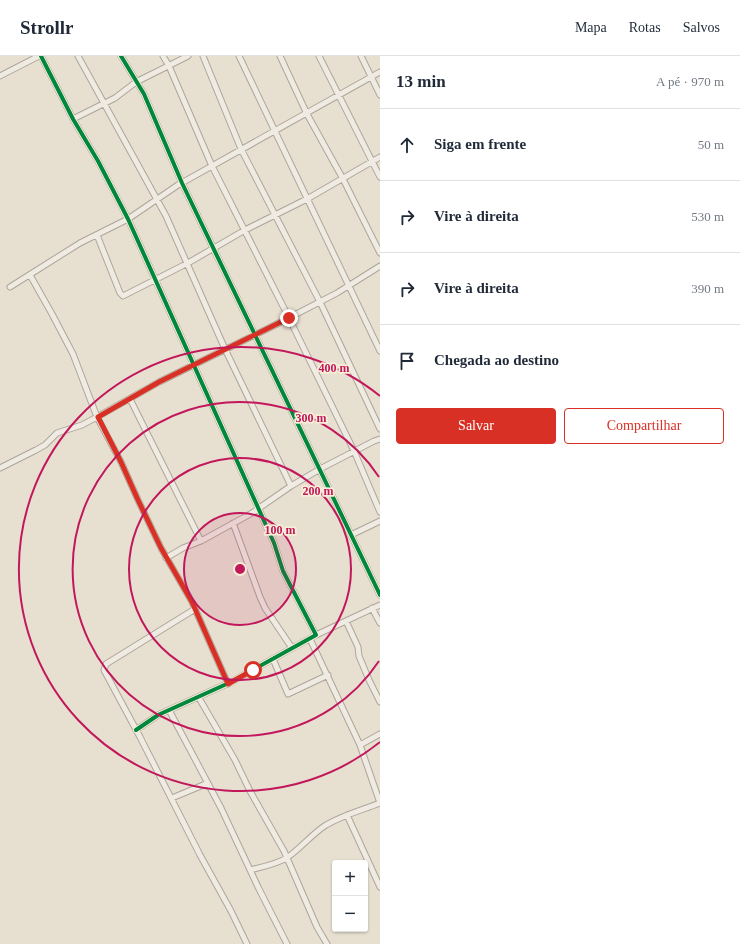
<!DOCTYPE html>
<html lang="pt">
<head>
<meta charset="utf-8">
<style>
  :root { --surface:#fff; --page:#f2f2f3; --text:#1f2937; --muted:#747a83; --line:#e0e1e3; --accent:#d93025 }
  body { margin:0; font-family:"Times New Roman",serif; background:var(--page); color:var(--text) }
  .controls { position:absolute; right:12px; bottom:12px; display:grid; overflow:hidden; border-radius:4px; box-shadow:0 1px 3px #0004 }
  .controls button { width:36px; height:36px; display:grid; place-items:center; padding:0; border:0; border-bottom:1px solid var(--line); background:var(--surface); color:var(--text); font:20px sans-serif }
  .stop { position:absolute; width:12px; height:12px; margin:-9px; border:3px solid #d93025; border-radius:50%; background:#fff }
  .stop.end { background:#d93025; border-color:#fff; box-shadow:0 1px 4px #0008 }
  .list { margin:0; padding:0; list-style:none }
  h2 { display:flex; justify-content:space-between; align-items:center; height:52px; margin:0; padding:0 16px; font-size:17px }
  h2 small { font-size:13px; font-weight:400; color:var(--muted) }
  .list li { display:grid; grid-template-columns:26px 1fr auto; gap:12px; align-items:center; box-sizing:border-box; height:72px; padding:0 16px; border-top:1px solid var(--line) }
  .list b { display:block; font-size:15px; white-space:nowrap }
  .list em { font-size:13px; font-style:normal; color:var(--muted) }
  .actions { display:flex; gap:8px; padding:12px 16px }
  .actions a { flex:1; padding:9px 0; border:1px solid var(--accent); border-radius:4px; text-align:center; font-size:14px; color:var(--accent) }
  .actions .main { background:var(--accent); color:#fff }
  .icon { flex:none; width:22px; height:22px; fill:none; stroke:currentColor; stroke-width:2; stroke-linecap:round; stroke-linejoin:round }
  .map { position:relative; flex:none; width:380px; height:888px; overflow:hidden }
  header { display:flex; align-items:center; gap:24px; box-sizing:border-box; height:56px; padding:0 20px; background:var(--surface); border-bottom:1px solid var(--line) }
  header strong { font-size:19px }
  nav { display:flex; gap:22px; margin-inline-start:auto; font-size:14px }
  main { display:flex }
  aside { flex:1; background:var(--surface) }
  .map>svg:first-child { display:block }
</style>
</head>
<body>
<header>
<strong>Strollr</strong>
<nav><a>Mapa</a><a>Rotas</a><a>Salvos</a></nav>
</header>
<main>
<div class="map">
<svg width="380" height="888" viewBox="0 0 380 888">
  <rect width="100%" height="100%" fill="#e7e0d1"/>
  <g fill="none" stroke-linecap="round" stroke-linejoin="round">
    <g stroke="#ada599" stroke-width="7">
      <path id="minor" d="M 41,0 L 73,63 L 98,105 L 128,163 L 274,487 L 283,515 L 316,579 L 231,626 L 158,659 L 136,674
        M 78,0 L 166,160 L 225,293 L 291,430
        M 121,0 L 144,38 L 182,127 L 380,539
        M 163,0 L 169,10 L 212,110 L 289,262 L 354,395 L 380,456
        M 203,0 L 241,93 L 320,246 L 380,373
        M 239,0 L 380,295
        M 280,0 L 307,58 L 343,123 L 380,197
        M 319,0 L 380,121
        M 361,0 L 380,39
        M 0,20 L 39,0
        M 73,63 L 115,42 L 136,26 L 188,0
        M 97,179 L 120,237 L 123,240 L 188,207 L 245,174 L 307,143 L 380,101
        M 30,219 L 52,258 L 73,298 L 97,361 L 121,406 L 138,444 L 161,492 L 192,546 L 228,628
        M 10,231 L 80,187 L 128,163 L 178,129 L 380,16
        M 130,343 L 201,485
        M 0,412 L 36,394 L 45,389 L 57,377 L 82,369 L 97,361 L 159,326 L 277,268 L 337,237 L 380,210
        M 233,467 L 260,541 L 265,552 L 292,592
        M 351,479 L 380,465
        M 166,502 L 183,492 L 201,485 L 252,457 L 291,430 L 320,413 L 374,385 L 380,383
        M 372,552 L 380,567
        M 195,553 L 106,608 L 104,614 L 140,681 L 200,799 L 231,855 L 247,888
        M 346,565 L 358,591 L 359,600 L 369,624 L 380,646
        M 316,579 L 380,549
        M 310,583 L 360,689
        M 273,603 L 288,638 L 328,619
        M 199,642 L 235,704 L 250,735 L 284,795 L 317,871 L 327,888
        M 169,654 L 221,752 L 259,833 L 287,888
        M 380,678 L 360,689 L 380,747
        M 172,742 L 208,727
        M 347,759 L 380,831
        M 250,814 C 262,811 278,808 288,801 C 302,791 312,778 326,769 C 343,759 362,754 380,747"/>
    </g>
    <use href="#minor" stroke="#efebe3" stroke-width="5"/>
    <g stroke="#f7eed8" stroke-width="6">
      <path id="cycleway" d="M 41,0 L 73,63 L 98,105 L 128,163 L 274,487 L 283,515 L 316,579 L 231,626 L 158,659 L 136,674
        M 121,0 L 144,38 L 182,127 L 380,539"/>
    </g>
    <use href="#cycleway" stroke="#00873e" stroke-width="4"/>
  </g>
  <g fill="none" stroke-linecap="round" stroke-linejoin="round">
    <path stroke="#d93025" stroke-width="5" d="M 253,614 L 228,628 L 192,546 L 161,492 L 138,444 L 121,406 L 98,361 L 159,326 L 289,262"/>
  </g>
  <circle cx="240" cy="513" r="56" fill="#c2185b" fill-opacity=".12"/>
  <g fill="none" stroke="#c2185b" stroke-width="2">
    <circle cx="240" cy="513" r="56"/>
    <circle cx="240" cy="513" r="111"/>
    <path d="M379 605A167 167 0 1 1 379 421"/>
    <path d="M380 686A222 222 0 1 1 380 340"/>
  </g>
  <circle cx="240" cy="513" r="6" fill="#c2185b" stroke="#f7eed8" stroke-width="2"/>
  <g font-size="12" text-anchor="middle" font-weight="bold" fill="#c2185b" stroke="#f7eed8" stroke-width="3.5" stroke-linejoin="round" paint-order="stroke">
    <text x="334" y="316">400 m</text>
    <text x="311" y="366">300 m</text>
    <text x="318" y="439">200 m</text>
    <text x="280" y="478">100 m</text>
  </g>
</svg>
<div class="controls">
<button>+</button>
<button>−</button>
</div>
<div class="stop" style="left:253px;top:614px"></div>
<div class="stop end" style="left:289px;top:262px"></div>
</div>
<aside>
<h2>13 min<small>A pé · 970 m</small></h2>
<ul class="list">
<li><svg class="icon" aria-label="ahead" viewBox="0 0 24 24"><path d="M12 20V5M6 11l6-6 6 6"/></svg><div><b>Siga em frente</b></div><em>50 m</em></li>
<li><svg class="icon" aria-label="right" viewBox="0 0 24 24"><path d="M7 20v-9h11M14 6l5 5-5 5"/></svg><div><b>Vire à direita</b></div><em>530 m</em></li>
<li><svg class="icon" aria-label="right" viewBox="0 0 24 24"><path d="M7 20v-9h11M14 6l5 5-5 5"/></svg><div><b>Vire à direita</b></div><em>390 m</em></li>
<li><svg class="icon" aria-label="arrive" viewBox="0 0 24 24"><path d="M6 21V4h12l-3 4 3 4H6"/></svg><div><b>Chegada ao destino</b></div></li>
</ul>
<div class="actions"><a class="main">Salvar</a><a>Compartilhar</a></div>
</aside>
</main>
</body>
</html>
